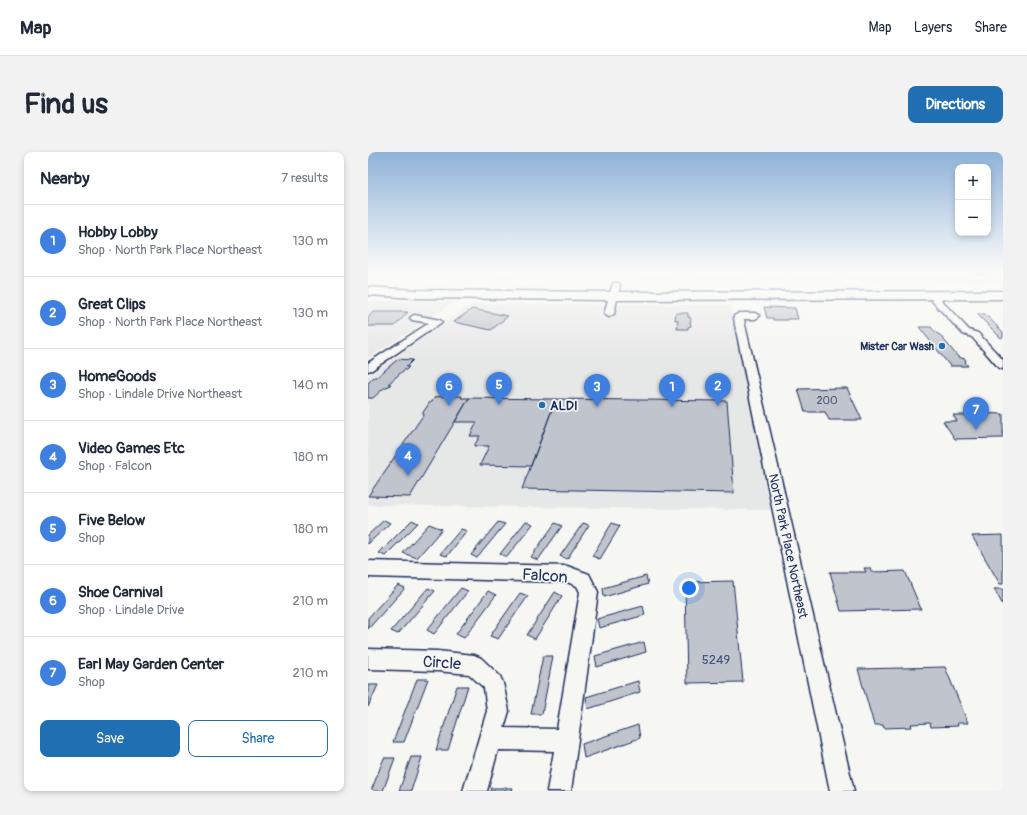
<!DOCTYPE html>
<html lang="en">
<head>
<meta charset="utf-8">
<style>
  :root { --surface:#fff; --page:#f2f2f3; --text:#1f2937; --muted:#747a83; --line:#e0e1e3; --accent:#1f6fb2 }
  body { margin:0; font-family:Pangolin,sans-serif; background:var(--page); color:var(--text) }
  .controls { position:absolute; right:12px; top:12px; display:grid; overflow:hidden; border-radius:8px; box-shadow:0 2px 6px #0003 }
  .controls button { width:36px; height:36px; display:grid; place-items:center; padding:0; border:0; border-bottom:1px solid var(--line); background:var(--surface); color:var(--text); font:20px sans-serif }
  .you { position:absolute; left:321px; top:436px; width:14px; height:14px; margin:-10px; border:3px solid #fff; border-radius:50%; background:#1a73e8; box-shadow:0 0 0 6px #1a73e833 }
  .badge { display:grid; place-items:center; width:26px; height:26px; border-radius:50%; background:var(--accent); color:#fff; font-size:13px; font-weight:700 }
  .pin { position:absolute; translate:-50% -33px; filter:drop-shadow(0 1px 2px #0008) }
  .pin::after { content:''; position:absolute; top:21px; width:14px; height:12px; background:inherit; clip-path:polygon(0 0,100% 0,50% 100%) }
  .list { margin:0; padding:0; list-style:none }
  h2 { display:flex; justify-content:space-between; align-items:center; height:52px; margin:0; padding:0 16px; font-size:17px }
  h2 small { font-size:13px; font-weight:400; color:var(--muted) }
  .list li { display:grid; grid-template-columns:26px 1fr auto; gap:12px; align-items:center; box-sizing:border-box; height:72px; padding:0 16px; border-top:1px solid var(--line) }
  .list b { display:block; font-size:15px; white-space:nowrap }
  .list p { margin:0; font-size:13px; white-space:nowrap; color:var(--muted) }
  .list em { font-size:13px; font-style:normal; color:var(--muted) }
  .actions { display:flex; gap:8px; padding:12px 16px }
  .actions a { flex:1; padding:9px 0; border:1px solid var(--accent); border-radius:8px; text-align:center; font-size:14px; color:var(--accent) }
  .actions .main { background:var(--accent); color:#fff }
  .map { position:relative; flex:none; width:635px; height:639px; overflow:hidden; border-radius:8px }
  header { display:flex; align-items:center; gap:24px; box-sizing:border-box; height:56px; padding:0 20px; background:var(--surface); border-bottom:1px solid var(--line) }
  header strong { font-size:19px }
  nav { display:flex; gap:22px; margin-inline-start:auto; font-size:14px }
  .intro { display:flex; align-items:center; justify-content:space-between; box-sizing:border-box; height:96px; padding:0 24px }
  h1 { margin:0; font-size:28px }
  .button { padding:10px 18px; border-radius:8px; background:var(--accent); color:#fff; font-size:14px; font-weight:700 }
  main { display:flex; gap:24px; padding:0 24px }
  aside { flex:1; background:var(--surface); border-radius:8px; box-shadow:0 2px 6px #0003 }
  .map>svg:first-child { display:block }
</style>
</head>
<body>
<header>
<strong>Map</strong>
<nav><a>Map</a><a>Layers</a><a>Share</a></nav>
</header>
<div class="intro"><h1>Find us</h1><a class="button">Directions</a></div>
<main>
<aside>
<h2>Nearby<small>7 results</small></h2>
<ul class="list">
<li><span class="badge" style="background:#3f7fe0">1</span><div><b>Hobby Lobby</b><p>Shop · North Park Place Northeast</p></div><em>130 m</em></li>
<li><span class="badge" style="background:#3f7fe0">2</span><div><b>Great Clips</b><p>Shop · North Park Place Northeast</p></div><em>130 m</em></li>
<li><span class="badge" style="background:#3f7fe0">3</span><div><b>HomeGoods</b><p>Shop · Lindale Drive Northeast</p></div><em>140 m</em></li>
<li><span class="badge" style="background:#3f7fe0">4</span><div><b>Video Games Etc</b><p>Shop · Falcon</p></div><em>180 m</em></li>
<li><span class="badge" style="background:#3f7fe0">5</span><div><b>Five Below</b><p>Shop</p></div><em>180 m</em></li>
<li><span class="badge" style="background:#3f7fe0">6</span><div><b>Shoe Carnival</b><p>Shop · Lindale Drive</p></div><em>210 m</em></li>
<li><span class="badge" style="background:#3f7fe0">7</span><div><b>Earl May Garden Center</b><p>Shop</p></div><em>210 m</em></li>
</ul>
<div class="actions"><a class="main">Save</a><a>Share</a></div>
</aside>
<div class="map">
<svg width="635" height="639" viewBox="0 0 635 639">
  <rect width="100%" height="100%" fill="#f6f6f2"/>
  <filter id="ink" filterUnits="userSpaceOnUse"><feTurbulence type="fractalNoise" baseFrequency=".025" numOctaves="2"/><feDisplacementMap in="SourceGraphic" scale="8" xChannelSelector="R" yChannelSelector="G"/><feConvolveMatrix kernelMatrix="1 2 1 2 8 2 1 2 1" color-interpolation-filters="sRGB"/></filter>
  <g filter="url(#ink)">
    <path fill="#e6e7e7" d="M 0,120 L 635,120 L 635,130 L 0,125 Z
      M 0,149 L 86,150 L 0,207 Z
      M 104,152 L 363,153 L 403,358 L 0,353 L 0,224 Z"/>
    <path fill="#c0c4cd" stroke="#1b2f5e" d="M 15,120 L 39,120 L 30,122 L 13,122 Z
      M 606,120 L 625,120 L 626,121 L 609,122 Z
      M 396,155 L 427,156 L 430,167 L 420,167 L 420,168 L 405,168 L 405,166 L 399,166 Z
      M 104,157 L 140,164 L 123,178 L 86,170 Z
      M 5,160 L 40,160 L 27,174 L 0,174 L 0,166 Z
      M 308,161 L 320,161 L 320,165 L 322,165 L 323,168 L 322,170 L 323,174 L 320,175 L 320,177 L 309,177 L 310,168 L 307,168 Z
      M 609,162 L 617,162 L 635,180 L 635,185 L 633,186 Z
      M 551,175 L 563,175 L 568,181 L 572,183 L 590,205 L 597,207 L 598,209 L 597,210 L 600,214 L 582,214 Z
      M 30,207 L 45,208 L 38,215 L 41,215 L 38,218 L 36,218 L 20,232 L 23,232 L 19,236 L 16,236 L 5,246 L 0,246 L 0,231 L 6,225 L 9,225 Z
      M 479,236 L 494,268 L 461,268 L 457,260 L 437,260 L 430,237 Z
      M 76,244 L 94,244 L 93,246 L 101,246 L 42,345 L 0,344 L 56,262 L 54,262 L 62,250 L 64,250 L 67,245 Z
      M 101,246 L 188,247 L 163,314 L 112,313 L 121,294 L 106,294 L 112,284 L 102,284 L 109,270 L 87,270 Z
      M 188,247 L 359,249 L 366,341 L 154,337 Z
      M 607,261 L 635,262 L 635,286 L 587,287 L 575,269 L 589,269 L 585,263 L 608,263 Z
      M 16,368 L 22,371 L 0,392 L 0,383 Z
      M 44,368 L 50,371 L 17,404 L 11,401 Z
      M 158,369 L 165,372 L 139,405 L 132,402 Z
      M 130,370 L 137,372 L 109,406 L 103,403 Z
      M 187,371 L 194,374 L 170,408 L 163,405 Z
      M 215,371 L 221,373 L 199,407 L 192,404 Z
      M 244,371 L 252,374 L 232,407 L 224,404 Z
      M 61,372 L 74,377 L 49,406 L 35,401 Z
      M 93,377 L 99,379 L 79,404 L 72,402 Z
      M 635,383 L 635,432 L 632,432 L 604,384 Z
      M 496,416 L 502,416 L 503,420 L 537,419 L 553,457 L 473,459 L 462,420 L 498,420 Z
      M 278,424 L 280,432 L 236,445 L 235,436 Z
      M 365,429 L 375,530 L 319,531 L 317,430 Z
      M 30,433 L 37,436 L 0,477 L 0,466 Z
      M 60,436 L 67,439 L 30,482 L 23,479 Z
      M 93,436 L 100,439 L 66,482 L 59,478 Z
      M 626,437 L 635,437 L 635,453 Z
      M 120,439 L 128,443 L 96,486 L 88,482 Z
      M 187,440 L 194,444 L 167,487 L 159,483 Z
      M 152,441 L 160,444 L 130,487 L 122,484 Z
      M 275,454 L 277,463 L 231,476 L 229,467 Z
      M 276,490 L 278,500 L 229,515 L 227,504 Z
      M 175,504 L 185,504 L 174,562 L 163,562 Z
      M 577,515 L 600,571 L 589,571 L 590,574 L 563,575 L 562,571 L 543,572 L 544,575 L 516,576 L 515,573 L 506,573 L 490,517 Z
      M 49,527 L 60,527 L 36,590 L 25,590 Z
      M 270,529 L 272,540 L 220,557 L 218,545 Z
      M 0,533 L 10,533 L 0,555 Z
      M 89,534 L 100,534 L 80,598 L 68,598 Z
      M 270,573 L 272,586 L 216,606 L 214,592 Z
      M 43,605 L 54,605 L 43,639 L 31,639 Z
      M 16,606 L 27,606 L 15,639 L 3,639 Z
      M 123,636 L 145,636 L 144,639 L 122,639 Z"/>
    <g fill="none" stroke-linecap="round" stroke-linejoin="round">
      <g stroke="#1b2f5e" stroke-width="3">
        <path id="minor" d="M 245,131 L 251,131 L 252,133 L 246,162 L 241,165 L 236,162 Z
          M 570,141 L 574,144 L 573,148 L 601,178 L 610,181 L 635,208 L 635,217 L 631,216 L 604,185 L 595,182 L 565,150 L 564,148 L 567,142 Z
          M 371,161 L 387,161 L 392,164 L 387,167 L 376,167 L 377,173 L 486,639 L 462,639 L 367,173 L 366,164 Z
          M 47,163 L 72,168 L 74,170 L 4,218 L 0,219 L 0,211 L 61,171 L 44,168 L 42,166 L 44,164 Z
          M 0,409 L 199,414 L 221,422 L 230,440 L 203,639 L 179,639 L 186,599 L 130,598 L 119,639 L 95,639 L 119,559 L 116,536 L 101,522 L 69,519 L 0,517 L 0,497 L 69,499 L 106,503 L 113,506 L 132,524 L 135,531 L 141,559 L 136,576 L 189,577 L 212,440 L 209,434 L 199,430 L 0,425 Z"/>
      </g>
      <g stroke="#1b2f5e" stroke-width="3">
        <path id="highway" d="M 0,135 L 48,138 L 245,140 L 635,139 L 635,147 L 245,148 L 48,146 L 0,143 Z"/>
      </g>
      <use href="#minor" fill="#f6f6f2" fill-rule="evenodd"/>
      <use href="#highway" fill="#f6f6f2" fill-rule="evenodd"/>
    </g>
  </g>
  <linearGradient id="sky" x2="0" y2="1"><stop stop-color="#8fb3d8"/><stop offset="0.57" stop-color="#fbfbf9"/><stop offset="1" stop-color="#fbfbf9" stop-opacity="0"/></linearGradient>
  <rect width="635" height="210" fill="url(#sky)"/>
  <g fill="#1f6fb2" stroke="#f6f6f2" stroke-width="1.5">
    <circle cx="574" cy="194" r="4"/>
    <circle cx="174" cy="253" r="4"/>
  </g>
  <g text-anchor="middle" stroke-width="3.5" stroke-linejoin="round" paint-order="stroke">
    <g font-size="11" font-weight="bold" fill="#1b2f5e" stroke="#f6f6f2" text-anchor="end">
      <text x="566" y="198">Mister Car Wash</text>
    </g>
    <g font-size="11" fill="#44547a">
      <text x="459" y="252">200</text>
    </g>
    <g font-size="13" font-weight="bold" fill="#1b2f5e" stroke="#f6f6f2" text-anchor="start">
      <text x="182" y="258">ALDI</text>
    </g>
    <g font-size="13" fill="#1b2f5e" stroke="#f6f6f2">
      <text transform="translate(421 394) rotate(78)" y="5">North Park Place Northeast</text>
    </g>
    <g font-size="13" fill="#44547a">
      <text x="348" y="512">5249</text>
    </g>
    <g font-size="16" fill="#1b2f5e" stroke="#f6f6f2">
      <text transform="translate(177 423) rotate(4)" y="6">Falcon</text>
      <text transform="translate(74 510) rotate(4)" y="6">Circle</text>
    </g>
  </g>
</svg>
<div class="controls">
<button>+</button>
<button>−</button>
</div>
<div class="you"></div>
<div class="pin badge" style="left:304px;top:255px;background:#3f7fe0">1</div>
<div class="pin badge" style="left:350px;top:254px;background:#3f7fe0">2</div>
<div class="pin badge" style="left:229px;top:255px;background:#3f7fe0">3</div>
<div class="pin badge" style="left:40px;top:324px;background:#3f7fe0">4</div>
<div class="pin badge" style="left:131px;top:253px;background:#3f7fe0">5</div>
<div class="pin badge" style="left:81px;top:254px;background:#3f7fe0">6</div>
<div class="pin badge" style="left:608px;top:278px;background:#3f7fe0">7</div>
</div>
</main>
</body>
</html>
